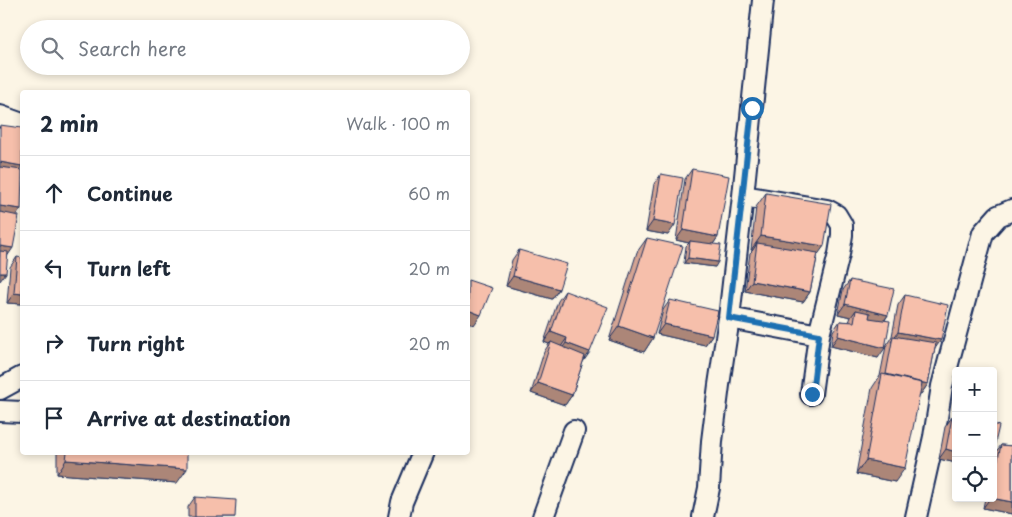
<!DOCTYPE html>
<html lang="en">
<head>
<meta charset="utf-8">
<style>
  :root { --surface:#fff; --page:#f6f6f7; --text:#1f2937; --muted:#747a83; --line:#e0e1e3 }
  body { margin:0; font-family:"Playpen Sans",sans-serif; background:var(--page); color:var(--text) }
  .controls { position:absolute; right:15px; bottom:15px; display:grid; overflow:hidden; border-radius:5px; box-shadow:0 2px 8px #0003 }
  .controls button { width:45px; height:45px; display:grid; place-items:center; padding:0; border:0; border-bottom:1px solid var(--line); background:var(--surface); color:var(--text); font:25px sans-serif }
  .stop { position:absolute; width:15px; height:15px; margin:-11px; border:4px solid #1f6fb2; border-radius:50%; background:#fff }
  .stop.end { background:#1f6fb2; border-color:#fff; box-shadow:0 1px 5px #0008 }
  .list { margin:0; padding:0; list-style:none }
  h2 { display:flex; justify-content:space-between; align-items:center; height:65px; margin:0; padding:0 20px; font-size:21px }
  h2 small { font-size:16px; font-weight:400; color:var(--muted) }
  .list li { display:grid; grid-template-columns:32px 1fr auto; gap:15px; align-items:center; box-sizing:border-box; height:75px; padding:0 20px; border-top:1px solid var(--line) }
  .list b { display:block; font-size:19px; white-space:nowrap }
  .list em { font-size:16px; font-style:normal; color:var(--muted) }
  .icon { flex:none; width:28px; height:28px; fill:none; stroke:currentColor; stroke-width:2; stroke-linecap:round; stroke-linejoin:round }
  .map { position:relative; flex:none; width:1012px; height:517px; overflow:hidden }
  .search { position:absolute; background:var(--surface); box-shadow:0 2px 8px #0003; left:20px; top:20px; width:450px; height:55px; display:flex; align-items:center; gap:12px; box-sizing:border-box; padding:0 18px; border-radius:28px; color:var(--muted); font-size:19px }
  .panel { position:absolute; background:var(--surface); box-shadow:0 2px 8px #0003; left:20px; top:90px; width:450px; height:365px; border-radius:5px }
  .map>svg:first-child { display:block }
</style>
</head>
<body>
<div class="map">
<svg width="1012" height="517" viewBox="0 0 1012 517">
  <rect width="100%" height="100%" fill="#fcf5e5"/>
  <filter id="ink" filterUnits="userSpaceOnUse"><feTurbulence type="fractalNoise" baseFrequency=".02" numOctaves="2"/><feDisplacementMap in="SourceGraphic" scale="10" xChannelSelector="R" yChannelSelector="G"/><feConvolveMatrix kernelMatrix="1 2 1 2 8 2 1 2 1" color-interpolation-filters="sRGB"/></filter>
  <g filter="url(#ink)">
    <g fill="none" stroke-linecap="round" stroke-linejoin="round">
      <g stroke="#1b2f5e" stroke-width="24">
        <path id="street" d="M 0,116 L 22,124
          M 743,196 L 827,210 L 836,215 L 842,225 L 842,235 L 839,254 L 819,335 L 811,394
          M 729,318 L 819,335
          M 0,389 L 22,377
          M 0,411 L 22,412
          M 399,517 L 402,502 L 423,452
          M 543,517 L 574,431
          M 703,517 L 709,488 L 712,441 L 719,385 L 729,318 L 743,196 L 763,0
          M 916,517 L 934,437 L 942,386 L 983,233 L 998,216 L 1012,210"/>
      </g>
      <use href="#street" stroke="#fcf5e5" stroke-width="20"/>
    </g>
    <path fill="#d4a493" stroke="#1b2f5e" d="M 692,169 L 718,237 L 713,244 L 715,267 L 684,263 L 686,246 L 689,243 L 676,240 L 685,179 Z
      M 661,174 L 668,235 L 646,231 L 654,184 Z
      M 766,193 L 824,246 L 818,253 L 810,292 L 803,302 L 745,291 L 750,253 L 753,250 L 751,250 L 756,207 Z
      M 647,238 L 653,338 L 644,352 L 609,340 L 637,252 Z
      M 519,250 L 559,289 L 552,299 L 506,286 L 512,260 Z
      M 17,257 L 22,304 L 7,303 L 10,267 Z
      M 850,280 L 888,315 L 885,320 L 878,358 L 831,346 L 833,331 L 840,321 L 849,322 L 851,317 L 838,314 L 843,290 Z
      M 565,291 L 583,362 L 572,395 L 565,405 L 531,393 L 544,352 L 549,344 L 544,342 L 558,301 Z
      M 905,295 L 935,348 L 928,384 L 921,394 L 920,393 L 895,482 L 856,474 L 872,388 L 880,376 L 886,346 L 892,336 L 898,305 Z
      M 670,300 L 712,335 L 705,345 L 657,334 L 663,310 Z
      M 952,417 L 956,463 L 939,459 L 945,427 Z
      M 1001,445 L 1012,446 L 1012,514 L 983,508 L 985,498 L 993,498 L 993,456 Z
      M 57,452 L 187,452 L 177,483 L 57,474 Z
      M 195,497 L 235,517 L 188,517 L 188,507 Z"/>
    <path fill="#ac8678" stroke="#1b2f5e" d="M 0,162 L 22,166 L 15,176 L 0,173 Z
      M 0,206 L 21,209 L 14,219 L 0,217 Z
      M 653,221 L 675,225 L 668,235 L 646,231 Z
      M 683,230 L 718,237 L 711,247 L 690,241 L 689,243 L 676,240 Z
      M 761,236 L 824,246 L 814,260 L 757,243 L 753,250 L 751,250 Z
      M 0,246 L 13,248 L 6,258 L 0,257 Z
      M 688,258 L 718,262 L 715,267 L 684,263 Z
      M 0,273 L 6,273 L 0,281 Z
      M 513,276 L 559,289 L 552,299 L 506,286 Z
      M 752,281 L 810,292 L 803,302 L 745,291 Z
      M 14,293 L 22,294 L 22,304 L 7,303 Z
      M 845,304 L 888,315 L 881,325 L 856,310 L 851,317 L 838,314 Z
      M 468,310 L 481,315 L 474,325 L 468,323 Z
      M 664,324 L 712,335 L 705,345 L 657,334 Z
      M 619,326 L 653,338 L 644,352 L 609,340 Z
      M 551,332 L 567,338 L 560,348 L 551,342 L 549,344 L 544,342 Z
      M 898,332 L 941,340 L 934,350 L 891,342 Z
      M 838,336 L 885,348 L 878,358 L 831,346 Z
      M 566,343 L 590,352 L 583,362 L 559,353 Z
      M 886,374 L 928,384 L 921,394 L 880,384 L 880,382 Z
      M 538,383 L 572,395 L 565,405 L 531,393 Z
      M 946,449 L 956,452 L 956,463 L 939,459 Z
      M 66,460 L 187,469 L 177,483 L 57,474 Z
      M 866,460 L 905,468 L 895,482 L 856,474 Z
      M 990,498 L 1012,502 L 1012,514 L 983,508 Z"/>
    <path fill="#f6bfab" stroke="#1b2f5e" d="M 0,125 L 22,128 L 22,166 L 0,162 Z
      M 0,167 L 22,170 L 21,209 L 0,206 Z
      M 692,169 L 729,176 L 718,237 L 683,230 Z
      M 661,174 L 683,178 L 675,225 L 653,221 Z
      M 766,193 L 831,204 L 824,246 L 761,236 Z
      M 0,212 L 19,216 L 13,248 L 0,246 Z
      M 647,238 L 683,246 L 653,338 L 619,326 Z
      M 690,241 L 721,245 L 718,262 L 688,258 Z
      M 757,243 L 818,253 L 810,292 L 752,281 Z
      M 519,250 L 567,264 L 559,289 L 513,276 Z
      M 0,251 L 8,252 L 6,273 L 0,273 Z
      M 17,257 L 22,258 L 22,294 L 14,293 Z
      M 468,280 L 492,288 L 481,315 L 468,310 Z
      M 850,280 L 894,289 L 888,315 L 845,304 Z
      M 565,291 L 608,307 L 590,352 L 566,343 L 567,338 L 551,332 Z
      M 905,295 L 948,305 L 941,340 L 898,332 Z
      M 670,300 L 718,311 L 712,335 L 664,324 Z
      M 856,310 L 870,313 L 869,318 L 890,321 L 885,348 L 838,336 L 840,321 L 854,322 Z
      M 893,336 L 936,343 L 928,384 L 886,374 Z
      M 551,342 L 585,356 L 572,395 L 538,383 Z
      M 882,374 L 922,383 L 905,468 L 866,460 Z
      M 952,417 L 956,418 L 956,452 L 946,449 Z
      M 993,424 L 999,426 L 993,452 Z
      M 1001,445 L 1012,446 L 1012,502 L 991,498 L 993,498 L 993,482 Z
      M 67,452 L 187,452 L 187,469 L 66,460 Z
      M 195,497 L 236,500 L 235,517 L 195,517 Z"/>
  </g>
  <g fill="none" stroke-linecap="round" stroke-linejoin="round" filter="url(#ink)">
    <path stroke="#1f6fb2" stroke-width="6" d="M 752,108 L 729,318 L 819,335 L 812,394"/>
  </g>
</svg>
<div class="controls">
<button>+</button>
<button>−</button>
<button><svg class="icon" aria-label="locate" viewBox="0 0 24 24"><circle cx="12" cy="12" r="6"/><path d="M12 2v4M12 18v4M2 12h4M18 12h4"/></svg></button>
</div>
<div class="stop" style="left:752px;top:108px"></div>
<div class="stop end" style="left:812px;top:394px"></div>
<div class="search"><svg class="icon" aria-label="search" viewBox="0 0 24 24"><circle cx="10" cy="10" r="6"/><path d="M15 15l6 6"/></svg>Search here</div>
<section class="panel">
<h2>2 min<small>Walk · 100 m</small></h2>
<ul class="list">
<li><svg class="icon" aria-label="ahead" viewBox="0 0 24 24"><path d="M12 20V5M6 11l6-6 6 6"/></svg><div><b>Continue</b></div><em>60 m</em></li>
<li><svg class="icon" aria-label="left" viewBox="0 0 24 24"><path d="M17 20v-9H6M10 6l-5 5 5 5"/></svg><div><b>Turn left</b></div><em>20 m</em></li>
<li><svg class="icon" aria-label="right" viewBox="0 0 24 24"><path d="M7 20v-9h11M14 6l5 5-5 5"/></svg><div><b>Turn right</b></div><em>20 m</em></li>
<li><svg class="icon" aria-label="arrive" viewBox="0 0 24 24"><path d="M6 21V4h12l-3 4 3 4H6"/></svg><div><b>Arrive at destination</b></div></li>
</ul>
</section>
</div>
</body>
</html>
